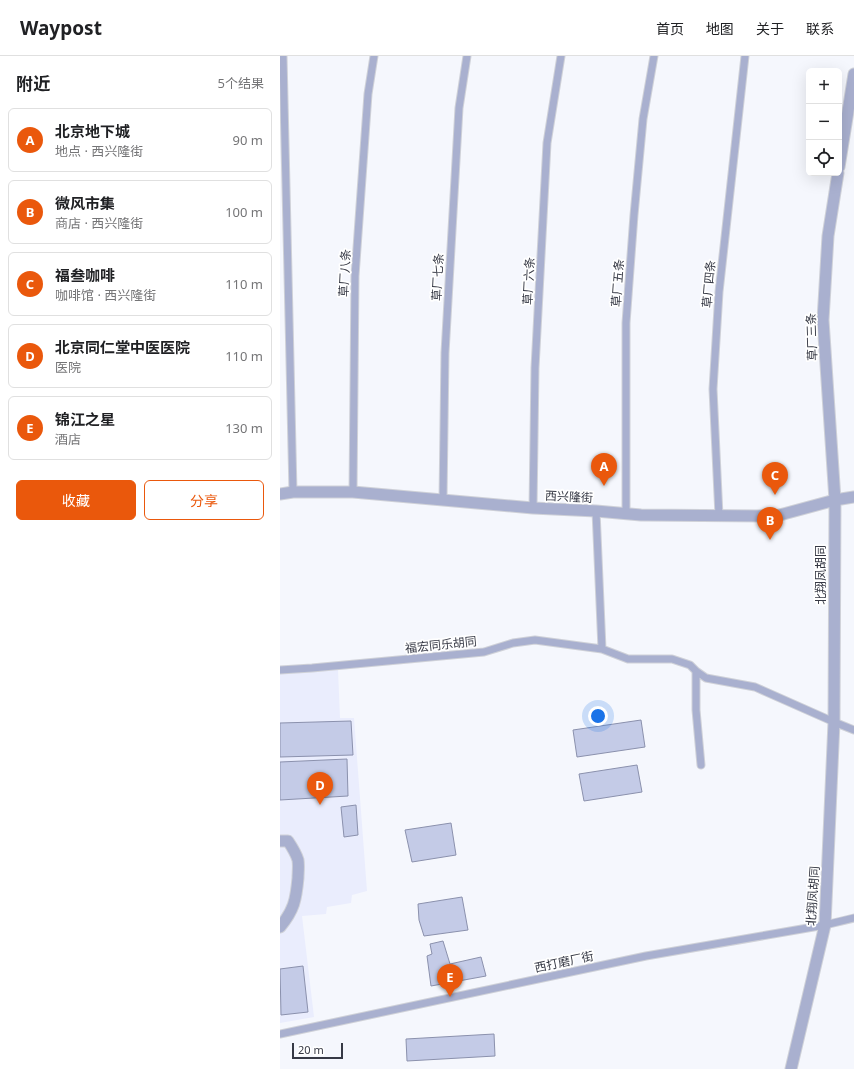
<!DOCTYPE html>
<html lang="zh">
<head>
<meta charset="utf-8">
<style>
  :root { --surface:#fff; --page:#f2f2f2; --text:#202124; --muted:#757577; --line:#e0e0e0; --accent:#ea580c }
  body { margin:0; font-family:"Noto Sans","Noto Sans SC",sans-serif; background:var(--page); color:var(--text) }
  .controls { position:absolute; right:12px; top:12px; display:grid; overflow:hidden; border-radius:6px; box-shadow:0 4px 16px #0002 }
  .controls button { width:36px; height:36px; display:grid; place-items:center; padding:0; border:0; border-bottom:1px solid var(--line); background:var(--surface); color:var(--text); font:20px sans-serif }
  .scale { position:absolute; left:12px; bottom:10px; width:51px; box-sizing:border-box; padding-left:4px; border:2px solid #363945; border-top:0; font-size:11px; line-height:14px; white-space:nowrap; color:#363945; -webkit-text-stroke:3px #fff; paint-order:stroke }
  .you { position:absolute; left:318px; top:660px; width:14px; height:14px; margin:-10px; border:3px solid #fff; border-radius:50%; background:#1a73e8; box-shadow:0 0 0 6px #1a73e833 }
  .badge { display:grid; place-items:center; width:26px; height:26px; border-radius:50%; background:var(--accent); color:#fff; font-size:13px; font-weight:700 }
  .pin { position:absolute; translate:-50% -33px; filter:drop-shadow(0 1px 2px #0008) }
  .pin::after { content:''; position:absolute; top:21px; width:14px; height:12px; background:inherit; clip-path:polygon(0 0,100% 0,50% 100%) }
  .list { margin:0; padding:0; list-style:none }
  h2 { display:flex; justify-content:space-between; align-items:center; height:52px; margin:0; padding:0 16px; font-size:17px }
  h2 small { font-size:13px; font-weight:400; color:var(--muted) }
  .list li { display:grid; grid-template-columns:26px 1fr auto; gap:12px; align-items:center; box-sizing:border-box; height:64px; margin:0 8px 8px; padding:0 8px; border:1px solid var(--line); border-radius:6px }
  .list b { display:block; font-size:15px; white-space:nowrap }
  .list p { margin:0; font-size:13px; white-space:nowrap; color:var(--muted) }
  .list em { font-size:13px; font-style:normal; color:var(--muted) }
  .actions { display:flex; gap:8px; padding:12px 16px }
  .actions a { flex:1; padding:9px 0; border:1px solid var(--accent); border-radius:6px; text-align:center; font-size:14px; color:var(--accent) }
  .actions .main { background:var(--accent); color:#fff }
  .icon { flex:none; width:22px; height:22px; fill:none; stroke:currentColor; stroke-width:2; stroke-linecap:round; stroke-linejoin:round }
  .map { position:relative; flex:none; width:574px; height:1013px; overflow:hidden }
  header { display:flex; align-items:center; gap:24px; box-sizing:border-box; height:56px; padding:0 20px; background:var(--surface); border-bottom:1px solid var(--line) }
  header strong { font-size:19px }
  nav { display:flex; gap:22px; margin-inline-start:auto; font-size:14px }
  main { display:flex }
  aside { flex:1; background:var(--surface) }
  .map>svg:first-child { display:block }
</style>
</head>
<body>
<header>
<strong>Waypost</strong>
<nav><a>首页</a><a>地图</a><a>关于</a><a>联系</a></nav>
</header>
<main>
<aside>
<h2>附近<small>5个结果</small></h2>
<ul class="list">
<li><span class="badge">A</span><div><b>北京地下城</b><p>地点 · 西兴隆街</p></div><em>90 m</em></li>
<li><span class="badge">B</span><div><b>微风市集</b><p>商店 · 西兴隆街</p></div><em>100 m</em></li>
<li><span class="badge">C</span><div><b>福叁咖啡</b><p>咖啡馆 · 西兴隆街</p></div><em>110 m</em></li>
<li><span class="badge">D</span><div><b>北京同仁堂中医医院</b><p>医院</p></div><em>110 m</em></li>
<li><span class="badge">E</span><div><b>锦江之星</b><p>酒店</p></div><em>130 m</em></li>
</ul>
<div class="actions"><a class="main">收藏</a><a>分享</a></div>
</aside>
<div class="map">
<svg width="574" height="1013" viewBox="0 0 574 1013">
  <rect width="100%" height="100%" fill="#f5f7fd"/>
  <path fill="#eaedfd" d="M 58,614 L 60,662 L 74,662 L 87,835 L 72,839 L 71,847 L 47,851 L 46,858 L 22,860 L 34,961 L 0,967 L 0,618 Z"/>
  <path fill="#c4cbe7" stroke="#8b91ad" d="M 361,664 L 365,691 L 297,701 L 293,674 Z
    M 71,665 L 73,699 L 0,701 L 0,667 Z
    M 67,703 L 68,740 L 0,744 L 0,706 Z
    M 357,709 L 362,736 L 304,745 L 299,718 Z
    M 76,749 L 78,779 L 64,781 L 61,751 Z
    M 171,767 L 176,799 L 132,806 L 125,774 Z
    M 182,841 L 188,874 L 144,880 L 139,864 L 138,848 Z
    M 163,885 L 170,908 L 201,901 L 206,920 L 151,930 L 147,900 L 152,898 L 150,888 Z
    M 23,910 L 28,956 L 1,959 L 0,913 Z
    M 214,978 L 215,1000 L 127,1005 L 126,983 Z"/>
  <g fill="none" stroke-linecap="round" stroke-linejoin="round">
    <g stroke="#cfd1d8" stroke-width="9">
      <path id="service" d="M 3,0 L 13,436
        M 73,436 L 75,220 L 88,38 L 94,0
        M 163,443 L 165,297 L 179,52 L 187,0
        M 253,452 L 255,312 L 267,87 L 281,0
        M 316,455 L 322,593
        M 346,458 L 346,267 L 354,159 L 363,63 L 374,0
        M 439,460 L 433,333 L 439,236 L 465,0
        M 0,614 L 32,612 L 204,596 L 233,587 L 255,584 L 322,593 L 348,603 L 392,603 L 410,609 L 416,615 L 426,622 L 475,631 L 554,666 L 574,674
        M 416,615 L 416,654 L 421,709
        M 0,978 L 366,900 L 545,869 L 574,862"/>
    </g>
    <g stroke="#cfd1d8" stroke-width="13">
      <path id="minor" d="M 0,785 L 8,785 C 12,791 16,797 18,804 C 19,810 18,817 18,822 C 16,844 14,854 0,871"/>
    </g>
    <g stroke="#cfd1d8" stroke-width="13">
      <path id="tertiary" d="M 559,111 L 574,18
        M 0,438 L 13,436 L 73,436 L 253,452 L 316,455 L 361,459 L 496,460 L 555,444 L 574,441
        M 511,1013 L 545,869 L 554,666 L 555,444 L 543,264 L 548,180 L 558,117"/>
    </g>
    <use href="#service" stroke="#a9b0cf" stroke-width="7"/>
    <use href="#minor" stroke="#a9b0cf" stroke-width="11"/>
    <use href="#tertiary" stroke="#a9b0cf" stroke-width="11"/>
  </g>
  <g text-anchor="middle" stroke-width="3.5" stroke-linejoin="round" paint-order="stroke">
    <g font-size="12" fill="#363945" stroke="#fff">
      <text transform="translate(65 217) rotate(-87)" y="4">草厂八条</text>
      <text transform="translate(158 221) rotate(-87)" y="4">草厂七条</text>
      <text transform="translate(249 225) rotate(-87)" y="4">草厂六条</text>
      <text transform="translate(338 227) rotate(-86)" y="4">草厂五条</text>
      <text transform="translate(429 228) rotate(-85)" y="4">草厂四条</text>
      <text transform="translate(532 281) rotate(-92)" y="4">草厂三条</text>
      <text transform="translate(289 441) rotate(3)" y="4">西兴隆街</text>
      <text transform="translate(541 519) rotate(-90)" y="4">北翔凤胡同</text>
      <text transform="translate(161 589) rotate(-6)" y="4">福宏同乐胡同</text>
      <text transform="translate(533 840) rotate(-86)" y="4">北翔凤胡同</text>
      <text transform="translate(284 906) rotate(-12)" y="4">西打磨厂街</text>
    </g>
  </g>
</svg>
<div class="controls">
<button>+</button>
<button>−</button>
<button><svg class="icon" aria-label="locate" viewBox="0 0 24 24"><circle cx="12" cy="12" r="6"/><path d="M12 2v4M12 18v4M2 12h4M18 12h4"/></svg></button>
</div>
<div class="scale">20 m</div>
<div class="you"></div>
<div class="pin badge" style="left:324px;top:430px">A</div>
<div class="pin badge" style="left:490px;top:484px">B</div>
<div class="pin badge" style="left:495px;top:439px">C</div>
<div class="pin badge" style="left:40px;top:749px">D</div>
<div class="pin badge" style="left:170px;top:941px">E</div>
</div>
</main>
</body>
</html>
